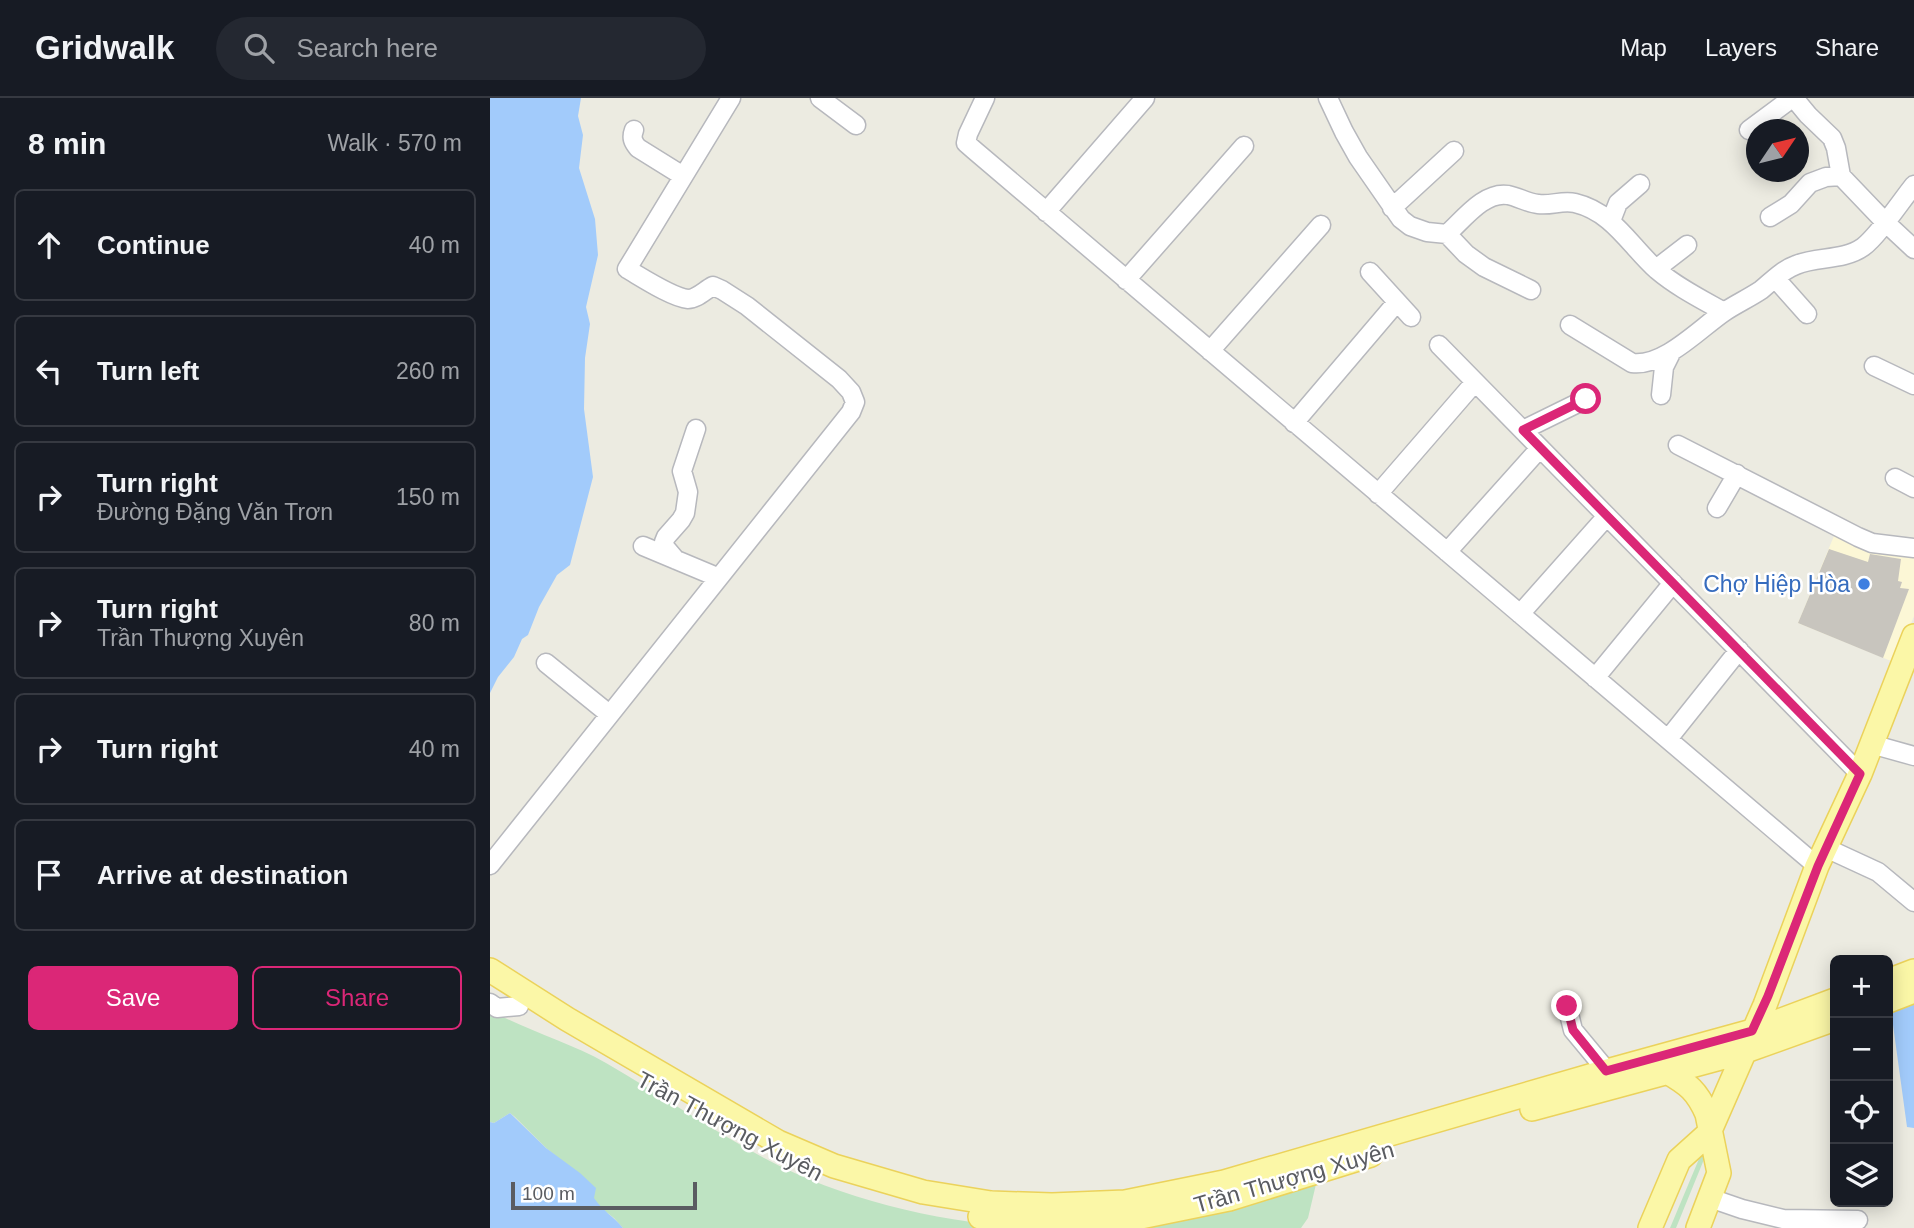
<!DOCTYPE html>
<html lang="en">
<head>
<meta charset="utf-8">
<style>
  :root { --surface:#171b24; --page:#242831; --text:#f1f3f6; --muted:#9ea1a6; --line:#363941; --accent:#db2777 }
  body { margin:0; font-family:Helvetica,sans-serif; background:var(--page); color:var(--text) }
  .controls { position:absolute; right:21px; bottom:21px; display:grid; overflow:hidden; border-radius:10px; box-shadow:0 4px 18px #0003 }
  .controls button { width:63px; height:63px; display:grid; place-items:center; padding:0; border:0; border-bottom:2px solid var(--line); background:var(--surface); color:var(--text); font:35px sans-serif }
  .compass { position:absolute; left:1256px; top:21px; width:63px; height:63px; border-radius:50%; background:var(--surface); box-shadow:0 4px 18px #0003; rotate:55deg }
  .scale { position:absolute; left:21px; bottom:18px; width:186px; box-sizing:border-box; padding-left:7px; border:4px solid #5a5c61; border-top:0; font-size:19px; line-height:24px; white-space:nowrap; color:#5a5c61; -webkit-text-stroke:5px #fff; paint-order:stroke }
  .stop { position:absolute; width:21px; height:21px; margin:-16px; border:5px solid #db2777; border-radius:50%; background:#fff }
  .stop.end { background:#db2777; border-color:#fff; box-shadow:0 2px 7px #0008 }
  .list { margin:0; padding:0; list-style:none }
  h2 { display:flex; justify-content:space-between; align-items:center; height:91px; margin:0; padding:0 28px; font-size:30px }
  h2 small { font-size:23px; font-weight:400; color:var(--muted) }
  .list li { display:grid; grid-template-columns:46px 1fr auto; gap:21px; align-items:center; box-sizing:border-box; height:112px; margin:0 14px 14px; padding:0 14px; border:2px solid var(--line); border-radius:10px }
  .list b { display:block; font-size:26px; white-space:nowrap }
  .list p { margin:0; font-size:23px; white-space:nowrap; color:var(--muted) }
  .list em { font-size:23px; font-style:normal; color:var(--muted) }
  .actions { display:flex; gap:14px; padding:21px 28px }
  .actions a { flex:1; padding:16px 0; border:2px solid var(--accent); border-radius:10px; text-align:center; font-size:24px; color:var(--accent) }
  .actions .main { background:var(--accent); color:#fff }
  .icon { flex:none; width:38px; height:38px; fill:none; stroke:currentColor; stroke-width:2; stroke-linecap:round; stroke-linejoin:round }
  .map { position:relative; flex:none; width:1424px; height:1130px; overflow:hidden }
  header { display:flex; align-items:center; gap:42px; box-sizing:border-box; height:98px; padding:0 35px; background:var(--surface); border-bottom:2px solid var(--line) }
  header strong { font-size:33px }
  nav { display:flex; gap:38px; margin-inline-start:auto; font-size:24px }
  .search { width:490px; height:63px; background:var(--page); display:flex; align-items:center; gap:18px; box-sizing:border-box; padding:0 24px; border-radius:38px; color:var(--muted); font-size:26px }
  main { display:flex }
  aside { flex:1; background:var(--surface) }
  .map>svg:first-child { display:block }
</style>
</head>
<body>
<header>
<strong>Gridwalk</strong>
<div class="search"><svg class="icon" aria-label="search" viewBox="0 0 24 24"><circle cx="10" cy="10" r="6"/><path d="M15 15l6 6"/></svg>Search here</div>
<nav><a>Map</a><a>Layers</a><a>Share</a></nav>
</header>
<main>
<aside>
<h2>8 min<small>Walk · 570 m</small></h2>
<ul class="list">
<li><svg class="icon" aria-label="ahead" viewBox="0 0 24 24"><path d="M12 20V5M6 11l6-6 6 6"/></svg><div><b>Continue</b></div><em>40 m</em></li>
<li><svg class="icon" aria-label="left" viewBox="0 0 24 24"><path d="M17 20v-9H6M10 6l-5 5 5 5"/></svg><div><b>Turn left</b></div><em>260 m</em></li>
<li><svg class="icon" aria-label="right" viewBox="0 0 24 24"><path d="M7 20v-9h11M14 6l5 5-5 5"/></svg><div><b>Turn right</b><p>Đường Đặng Văn Trơn</p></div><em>150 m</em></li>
<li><svg class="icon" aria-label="right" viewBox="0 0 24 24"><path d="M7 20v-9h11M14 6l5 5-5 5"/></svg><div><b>Turn right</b><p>Trần Thượng Xuyên</p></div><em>80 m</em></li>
<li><svg class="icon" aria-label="right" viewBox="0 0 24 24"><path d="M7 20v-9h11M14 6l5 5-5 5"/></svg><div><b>Turn right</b></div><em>40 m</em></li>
<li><svg class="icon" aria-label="arrive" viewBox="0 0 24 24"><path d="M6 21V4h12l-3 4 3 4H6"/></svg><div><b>Arrive at destination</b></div></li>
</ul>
<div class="actions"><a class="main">Save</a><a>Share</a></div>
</aside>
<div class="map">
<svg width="1424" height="1130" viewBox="0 0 1424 1130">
  <rect width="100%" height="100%" fill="#ecebe1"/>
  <path fill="#fcf7d6" d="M 1346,433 L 1424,455 L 1424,518 L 1406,565 L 1308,525 Z"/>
  <path fill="#bee3c2" d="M 0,912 C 37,933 79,944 116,965 C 170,996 221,1032 276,1061 C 353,1102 450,1124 537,1130 L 133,1130 L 124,1120 L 111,1110 L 72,1063 L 56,1050 L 25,1019 L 20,1015 L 4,1025 L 0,1024 Z
    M 1214,1049 L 1217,1054 L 1186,1130 L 1180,1130 Z
    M 827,1082 L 818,1120 L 811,1130 L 609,1130 Z"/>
  <path fill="#a2cbfb" d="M 0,0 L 91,0 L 88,18 L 93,37 L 89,70 L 105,121 L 108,157 L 96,209 L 100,226 L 95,260 L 94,311 L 103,379 L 80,467 L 67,477 L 49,509 L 38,537 L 32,541 L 24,559 L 8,579 L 0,595 Z
    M 1424,904 L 1424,1030 L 1417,1029 L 1400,905 Z
    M 20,1015 L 56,1050 L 90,1075 L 106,1090 L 104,1100 C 112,1112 124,1119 133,1130 L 0,1130 L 0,1024 L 4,1025 Z"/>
  <path fill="#c8c5be" d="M 1339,451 L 1378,464 L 1380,456 L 1411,461 L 1408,483 L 1412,484 L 1410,490 L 1419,491 L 1393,560 L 1308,525 Z"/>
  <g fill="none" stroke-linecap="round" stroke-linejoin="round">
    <g stroke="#b7b8bd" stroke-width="21">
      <path id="minor" d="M 330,0 L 366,27
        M 495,0 L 478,36 L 476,45 L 484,52 L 1327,768
        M 838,0 L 854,34 L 868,59 L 911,121 L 920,128 L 937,134 L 957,136 C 973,122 994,93 1018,97 C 1028,99 1038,105 1048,106 C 1061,108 1072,102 1085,105 C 1123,114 1140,148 1167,172 C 1187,189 1211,201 1234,214
        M 1304,0 L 1318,17 L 1342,40 L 1346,50 L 1351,78 L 1395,124 L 1424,151
        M 144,32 C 141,40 143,44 148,50 L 193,78
        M 1259,32 L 1302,0
        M 902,110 L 964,53
        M 556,114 L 655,0
        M 1280,119 L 1301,106 L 1320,85 L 1336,79 L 1351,78
        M 1121,123 L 1128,105 L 1150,86
        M 957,136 L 976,156 L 994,169 L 1041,192
        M 1166,171 L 1197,147
        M 880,174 L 921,219
        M 1285,180 L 1317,216
        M 636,182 L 754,48
        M 1080,227 L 1142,265 C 1174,269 1209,231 1234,214 C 1246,206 1259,200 1271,192 C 1282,183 1292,172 1306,167 C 1327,158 1353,163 1373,149 C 1388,138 1411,103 1424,87
        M 949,247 L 1370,676
        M 720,253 L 831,127
        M 1384,268 L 1424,287
        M 1171,297 L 1174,269 L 1182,253
        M 804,325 L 907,204
        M 1033,332 L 1096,301
        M 1188,347 L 1368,439 L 1382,445 L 1424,450
        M 1405,380 L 1424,390
        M 888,396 L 985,284
        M 1227,410 L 1247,376
        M 153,448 L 227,479
        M 957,454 L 1050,350
        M 186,462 L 175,449 L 174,444 L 176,439 L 191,422 L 195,415 L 198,394 L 192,373 L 206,331
        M 1030,516 L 1117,418
        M 56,565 L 119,616
        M 1105,580 L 1183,485
        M 1178,641 L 1249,552
        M 1381,646 L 1424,658
        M 1336,750 L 1388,774 L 1424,804
        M 0,767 L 361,314 L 365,304 L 361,294 L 349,281 L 257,208 L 232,192 L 223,188 C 215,192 207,201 198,201 C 183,200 151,179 137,171 L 241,0
        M 0,905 L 7,910 L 29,908
        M 1077,908 L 1083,932 L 1117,973
        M 1220,1100 L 1252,1111 L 1293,1121 L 1368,1122"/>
    </g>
    <g stroke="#ebd25b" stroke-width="26">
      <path id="major" d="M 0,872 L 77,921 L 288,1044 L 344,1068 L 433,1094 L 501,1105 L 562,1107 L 635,1104 L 734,1084 L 1117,973 L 1262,933 L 1345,902
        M 1398,883 L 1424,873
        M 1398,903 L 1424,893
        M 1177,974 C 1198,986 1207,993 1217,1016 L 1229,1075 L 1208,1130
        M 1042,1011 L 1253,954 L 1345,921
        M 490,1119 L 560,1124 L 636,1122 L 739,1101 L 881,1057
        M 1160,1130 L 1189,1062 L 1219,1035 L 1275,907 L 1327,768 L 1370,676 L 1424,538"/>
    </g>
    <use href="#minor" stroke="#fff" stroke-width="18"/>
    <use href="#major" stroke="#fbf7a7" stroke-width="23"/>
  </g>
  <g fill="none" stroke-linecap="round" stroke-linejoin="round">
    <path stroke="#db2777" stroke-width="9" d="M 1077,908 L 1083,932 L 1116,973 L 1262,933 L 1278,898 L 1328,768 L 1370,676 L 1033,332 L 1096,301"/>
  </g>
  <circle fill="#3f7fe0" stroke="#fff" stroke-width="2.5" cx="1374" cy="486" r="7"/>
  <g text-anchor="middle" stroke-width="5" stroke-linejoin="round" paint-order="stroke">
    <g font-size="23" fill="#366cbe" stroke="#fff" text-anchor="end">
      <text x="1360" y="494">Chợ Hiệp Hòa</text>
    </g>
    <g font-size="23" fill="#5a5c61" stroke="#fff">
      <text transform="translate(240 1028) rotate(28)" y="8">Trần Thượng Xuyên</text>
      <text transform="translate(804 1079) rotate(-16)" y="8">Trần Thượng Xuyên</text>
    </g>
  </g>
</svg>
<div class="controls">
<button>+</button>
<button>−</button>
<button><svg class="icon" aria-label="locate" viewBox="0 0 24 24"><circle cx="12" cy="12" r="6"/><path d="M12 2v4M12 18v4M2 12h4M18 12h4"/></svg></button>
<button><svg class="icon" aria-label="layers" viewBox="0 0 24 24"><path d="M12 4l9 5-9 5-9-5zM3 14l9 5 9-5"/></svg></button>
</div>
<svg class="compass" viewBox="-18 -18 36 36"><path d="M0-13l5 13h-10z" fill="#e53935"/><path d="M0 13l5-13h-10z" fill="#9ea1a6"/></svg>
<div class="scale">100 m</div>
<div class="stop" style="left:1096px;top:301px"></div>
<div class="stop end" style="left:1077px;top:908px"></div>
</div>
</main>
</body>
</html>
